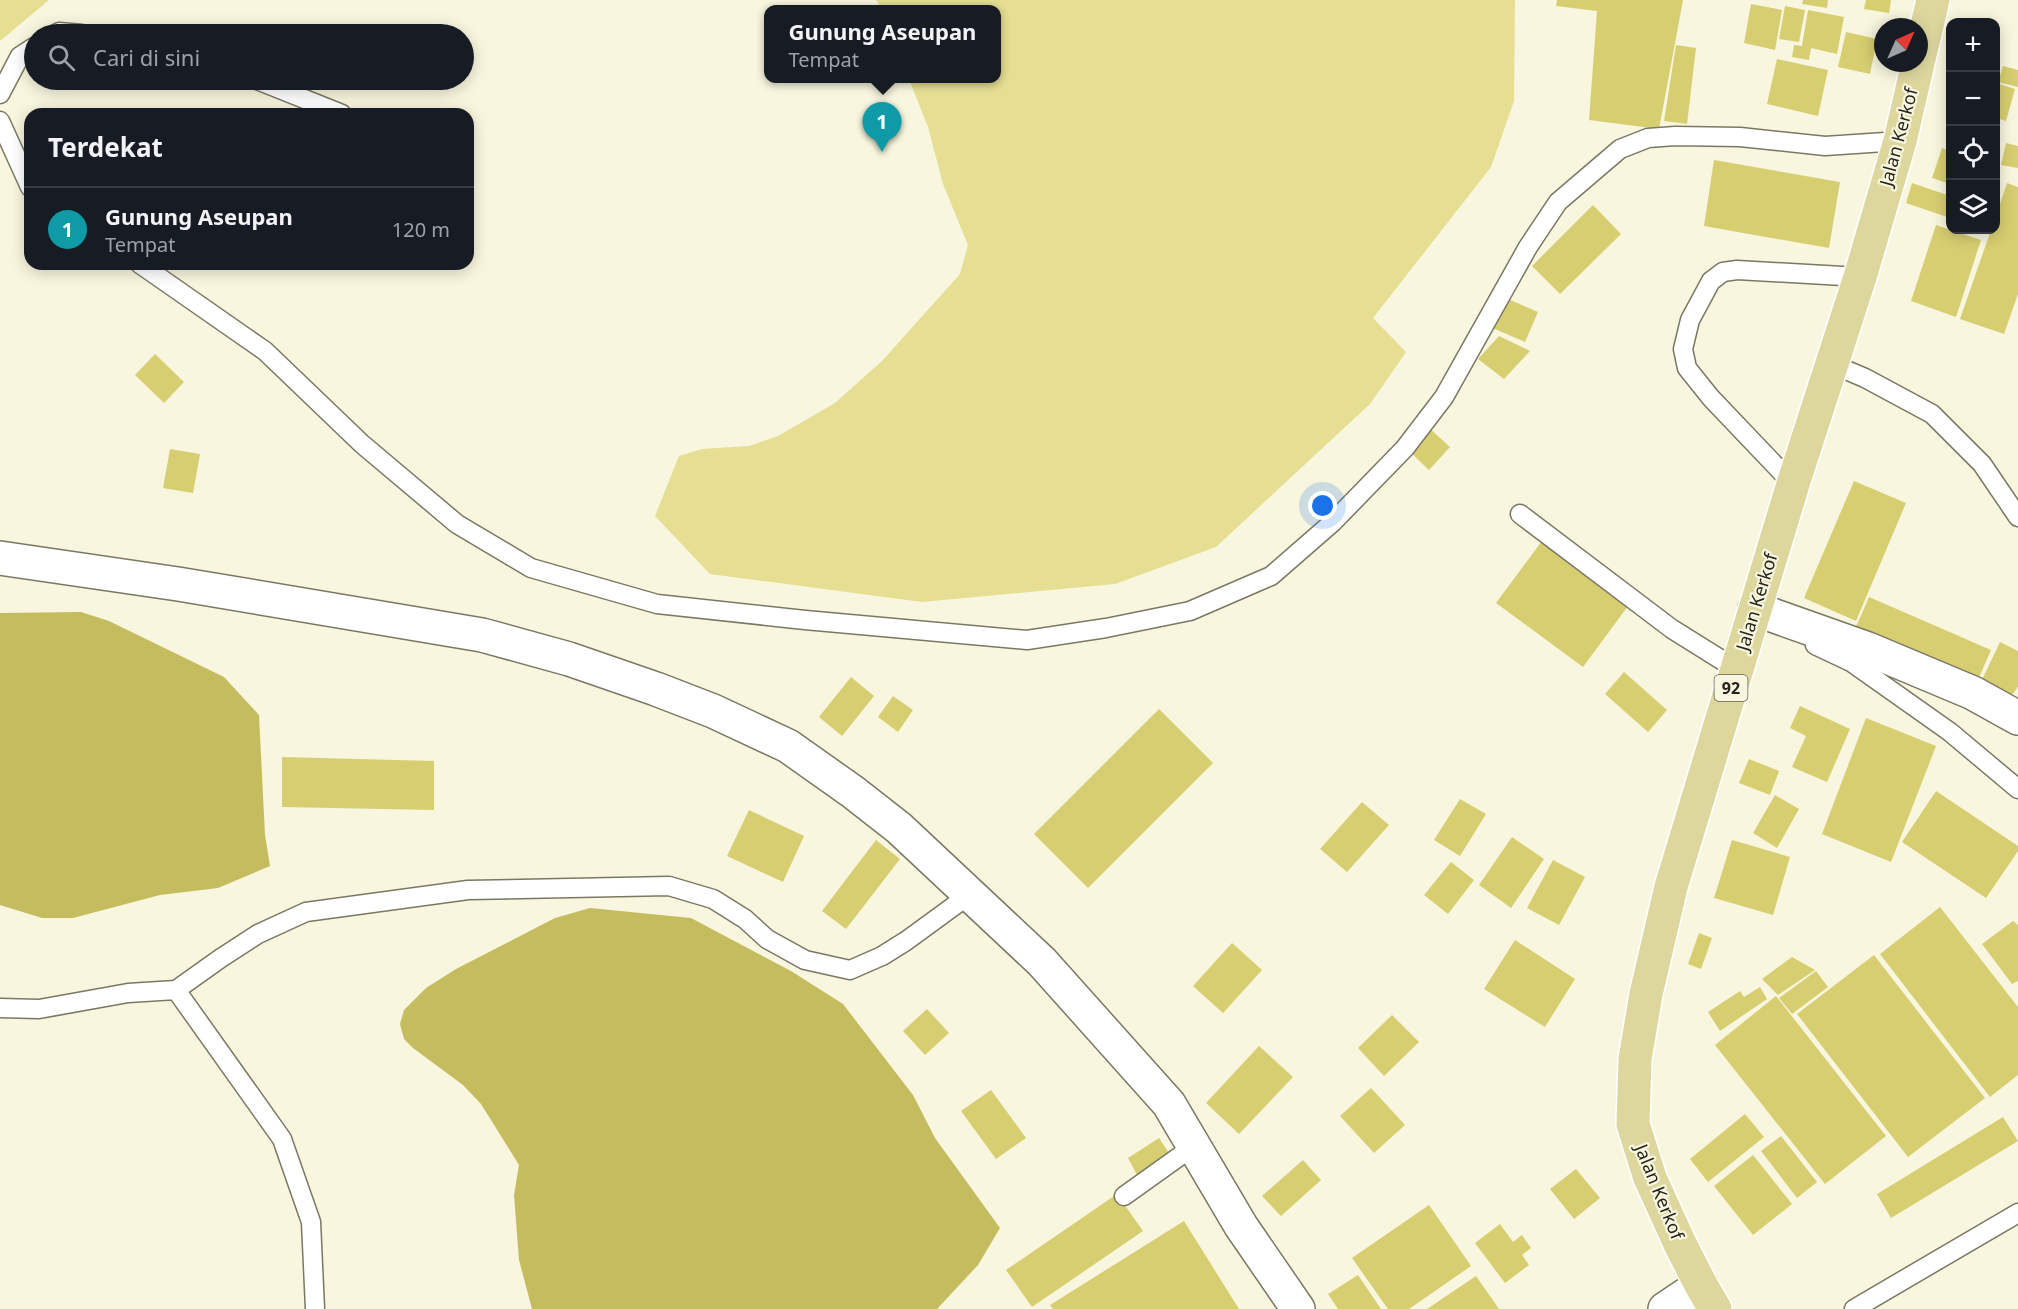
<!DOCTYPE html>
<html lang="id">
<head>
<meta charset="utf-8">
<style>
  :root { --surface:#171b24; --page:#20242c; --text:#f1f3f6; --muted:#9ea1a6; --line:#363941; --accent:#86aed2 }
  body { margin:0; font-family:"Noto Sans",sans-serif; background:var(--page); color:var(--text) }
  .controls { position:absolute; right:18px; top:18px; display:grid; overflow:hidden; border-radius:12px; box-shadow:0 3px 15px #0003 }
  .controls button { width:54px; height:54px; display:grid; place-items:center; padding:0; border:0; border-bottom:2px solid var(--line); background:var(--surface); color:var(--text); font:30px sans-serif }
  .compass { position:absolute; left:1874px; top:18px; width:54px; height:54px; border-radius:50%; background:var(--surface); box-shadow:0 3px 15px #0003; rotate:45deg }
  .you { position:absolute; left:1323px; top:506px; width:21px; height:21px; margin:-15px; border:4px solid #fff; border-radius:50%; background:#1a73e8; box-shadow:0 0 0 9px #1a73e833 }
  .badge { display:grid; place-items:center; width:39px; height:39px; border-radius:50%; background:var(--accent); color:#fff; font-size:20px; font-weight:700 }
  .pin { position:absolute; translate:-50% -50px; filter:drop-shadow(0 2px 3px #0008) }
  .pin::after { content:''; position:absolute; top:32px; width:21px; height:18px; background:inherit; clip-path:polygon(0 0,100% 0,50% 100%) }
  .popup { position:absolute; left:764px; top:5px; width:237px; height:78px; box-sizing:border-box; display:grid; place-content:center; border-radius:12px; background:var(--surface); filter:drop-shadow(0 2px 4px #0005); font-size:20px; white-space:nowrap; color:var(--muted) }
  .popup b { font-size:22px; color:var(--text) }
  .popup::after { content:''; position:absolute; left:50%; top:100%; margin-left:-12px; border:12px solid transparent; border-top-color:var(--surface) }
  .list { margin:0; padding:0; list-style:none }
  h2 { display:flex; justify-content:space-between; align-items:center; height:78px; margin:0; padding:0 24px; font-size:26px }
  h2 small { font-size:20px; font-weight:400; color:var(--muted) }
  .list li { display:grid; grid-template-columns:39px 1fr auto; gap:18px; align-items:center; box-sizing:border-box; height:84px; padding:0 24px; border-top:2px solid var(--line) }
  .list b { display:block; font-size:22px; white-space:nowrap }
  .list p { margin:0; font-size:20px; white-space:nowrap; color:var(--muted) }
  .list em { font-size:20px; font-style:normal; color:var(--muted) }
  .icon { flex:none; width:33px; height:33px; fill:none; stroke:currentColor; stroke-width:2; stroke-linecap:round; stroke-linejoin:round }
  .map { position:relative; flex:none; width:2018px; height:1309px; overflow:hidden }
  .search { position:absolute; background:var(--surface); box-shadow:0 3px 15px #0003; left:24px; top:24px; width:450px; height:66px; display:flex; align-items:center; gap:15px; box-sizing:border-box; padding:0 21px; border-radius:33px; color:var(--muted); font-size:22px }
  .panel { position:absolute; background:var(--surface); box-shadow:0 3px 15px #0003; left:24px; top:108px; width:450px; height:162px; border-radius:18px }
  .map>svg:first-child { display:block }
</style>
</head>
<body>
<div class="map">
<svg width="2018" height="1309" viewBox="0 0 2018 1309">
  <rect width="100%" height="100%" fill="#f8f6de"/>
  <path fill="#e5de93" d="M 0,0 L 49,0 L 0,41 Z
    M 876,0 L 1515,0 L 1514,101 L 1491,167 L 1373,318 L 1406,352 L 1370,404 L 1216,547 L 1115,584 L 922,602 L 710,574 L 655,516 L 679,456 L 702,449 L 749,446 L 778,436 L 835,403 L 882,361 L 960,274 L 968,245 L 943,184 L 928,127 L 909,79 L 996,78 L 996,9 L 882,9 Z"/>
  <path fill="#c5bc5f" d="M 81,612 L 109,621 L 224,677 L 259,715 L 265,835 L 270,866 L 218,888 L 160,895 L 73,918 L 42,918 L 0,905 L 0,613 Z
    M 590,908 L 691,918 L 791,971 L 843,1004 L 913,1095 L 935,1138 L 1000,1228 L 978,1265 L 937,1309 L 532,1309 L 519,1260 L 514,1195 L 519,1165 L 481,1104 L 463,1085 L 413,1048 L 404,1039 L 400,1024 L 404,1010 L 426,988 L 456,969 L 555,918 Z"/>
  <path fill="#d7ce71" d="M 1557,0 L 1683,0 L 1659,129 L 1589,120 L 1597,11 L 1556,6 Z
    M 1803,0 L 1828,0 L 1827,8 L 1802,4 Z
    M 1866,0 L 1891,0 L 1889,13 L 1864,9 Z
    M 1751,4 L 1782,10 L 1775,50 L 1744,43 Z
    M 1785,6 L 1805,10 L 1799,42 L 1779,39 Z
    M 1808,10 L 1844,17 L 1837,54 L 1811,48 L 1809,60 L 1792,57 L 1794,45 L 1802,46 Z
    M 1846,32 L 1877,39 L 1870,74 L 1838,67 Z
    M 1676,45 L 1696,48 L 1687,124 L 1664,121 Z
    M 1777,59 L 1828,70 L 1818,116 L 1767,104 Z
    M 2003,66 L 2018,70 L 2018,87 L 1998,82 Z
    M 1996,83 L 2015,89 L 2006,121 L 1996,118 Z
    M 2006,143 L 2018,146 L 2018,168 L 2001,165 Z
    M 1942,148 L 1950,151 L 1950,184 L 1932,178 Z
    M 1714,160 L 1840,182 L 1829,248 L 1704,226 Z
    M 1912,183 L 1950,196 L 1950,218 L 1906,203 Z
    M 2007,183 L 2018,187 L 2018,294 L 2004,334 L 1960,319 L 1991,230 L 1996,230 L 1996,216 Z
    M 1593,205 L 1621,234 L 1560,294 L 1532,266 Z
    M 1936,225 L 1981,240 L 1956,317 L 1911,301 Z
    M 1501,296 L 1538,312 L 1525,342 L 1488,326 Z
    M 1499,336 L 1530,351 L 1504,379 L 1478,359 Z
    M 155,354 L 184,382 L 164,403 L 135,375 Z
    M 1428,427 L 1450,447 L 1429,470 L 1408,450 Z
    M 170,449 L 200,454 L 193,493 L 163,488 Z
    M 1854,481 L 1906,503 L 1856,621 L 1804,598 Z
    M 1545,537 L 1631,602 L 1583,667 L 1496,603 Z
    M 1869,597 L 1991,650 L 1977,682 L 1855,629 Z
    M 2000,642 L 2018,651 L 2018,687 L 2011,696 L 1980,684 Z
    M 1624,672 L 1667,710 L 1648,732 L 1605,694 Z
    M 851,677 L 874,696 L 842,736 L 819,717 Z
    M 893,696 L 913,710 L 898,732 L 878,717 Z
    M 1800,706 L 1850,729 L 1827,782 L 1792,767 L 1806,736 L 1790,728 Z
    M 1159,709 L 1213,763 L 1088,888 L 1034,834 Z
    M 1866,718 L 1936,746 L 1891,862 L 1822,834 Z
    M 282,757 L 434,761 L 434,810 L 282,807 Z
    M 1749,759 L 1779,771 L 1770,795 L 1739,783 Z
    M 1936,791 L 2018,846 L 2018,851 L 1986,898 L 1902,842 Z
    M 1775,795 L 1799,809 L 1777,848 L 1753,833 Z
    M 1460,799 L 1486,814 L 1460,856 L 1434,840 Z
    M 1362,802 L 1389,825 L 1347,872 L 1320,849 Z
    M 749,810 L 804,836 L 783,882 L 727,856 Z
    M 1512,837 L 1544,859 L 1511,908 L 1479,885 Z
    M 876,840 L 900,859 L 846,929 L 822,911 Z
    M 1732,840 L 1790,857 L 1773,915 L 1714,898 Z
    M 1553,860 L 1585,877 L 1559,925 L 1527,908 Z
    M 1451,862 L 1474,880 L 1448,914 L 1424,895 Z
    M 1940,907 L 2018,1007 L 2018,1075 L 1990,1097 L 1880,954 Z
    M 2013,921 L 2018,925 L 2018,981 L 2012,984 L 1982,944 Z
    M 1699,933 L 1712,938 L 1701,969 L 1688,964 Z
    M 1515,940 L 1575,979 L 1545,1027 L 1484,989 Z
    M 1232,943 L 1262,970 L 1223,1013 L 1193,986 Z
    M 1874,955 L 1985,1098 L 1908,1157 L 1797,1014 Z
    M 1792,957 L 1815,970 L 1778,995 L 1762,979 Z
    M 1816,971 L 1828,987 L 1792,1014 L 1779,998 Z
    M 1760,987 L 1767,999 L 1720,1031 L 1708,1012 L 1740,991 L 1744,997 Z
    M 1776,996 L 1886,1136 L 1825,1184 L 1715,1045 Z
    M 927,1009 L 949,1033 L 925,1055 L 903,1031 Z
    M 1392,1015 L 1419,1042 L 1384,1076 L 1358,1048 Z
    M 1259,1046 L 1293,1077 L 1239,1134 L 1206,1103 Z
    M 1371,1088 L 1405,1125 L 1374,1153 L 1340,1116 Z
    M 991,1090 L 1026,1138 L 996,1159 L 961,1111 Z
    M 1745,1114 L 1764,1137 L 1708,1182 L 1690,1159 Z
    M 2003,1117 L 2018,1141 L 1891,1218 L 1877,1194 Z
    M 1781,1136 L 1817,1182 L 1797,1198 L 1761,1151 Z
    M 1159,1138 L 1169,1153 L 1137,1175 L 1128,1158 Z
    M 1753,1155 L 1792,1204 L 1753,1235 L 1714,1186 Z
    M 1303,1160 L 1321,1180 L 1281,1216 L 1262,1196 Z
    M 1576,1169 L 1600,1198 L 1574,1219 L 1550,1189 Z
    M 1117,1194 L 1143,1231 L 1032,1307 L 1006,1270 Z
    M 1429,1205 L 1471,1266 L 1409,1309 L 1388,1309 L 1352,1258 Z
    M 1184,1221 L 1239,1309 L 1053,1309 L 1050,1305 Z
    M 1500,1224 L 1513,1242 L 1522,1235 L 1531,1248 L 1522,1255 L 1529,1265 L 1505,1283 L 1475,1243 Z
    M 1358,1275 L 1381,1309 L 1338,1309 L 1328,1294 Z
    M 1476,1276 L 1499,1309 L 1427,1309 Z"/>
  <g fill="none" stroke-linecap="round" stroke-linejoin="round">
    <g stroke="#7a7863" stroke-width="21">
      <path id="lane" d="M 56,34 L 59,32 L 82,34
        M 257,80 L 342,114
        M 0,94 L 20,56 L 34,47
        M 0,121 L 30,187
        M 140,264 L 265,351 L 362,444 L 457,524 L 531,568 L 657,604 L 805,620 L 1027,640 L 1106,628 L 1190,611 L 1271,576 L 1333,522 L 1405,448 L 1444,397 L 1528,247 L 1558,202 L 1620,149 L 1648,138 L 1675,136 L 1740,137 L 1825,146 L 1900,141
        M 1832,364 L 1865,378 L 1932,414 L 1982,464 L 2018,517
        M 1793,484 L 1711,398 L 1687,368 L 1683,349 L 1690,320 L 1711,281 L 1723,272 L 1737,270 L 1860,277
        M 1520,514 L 1672,629 L 1736,669
        M 1815,645 L 1851,662 L 1950,732 L 2018,789
        M 176,990 L 282,1139 L 311,1222 L 315,1309
        M 0,1008 L 39,1009 L 128,993 L 176,990 L 221,958 L 258,934 L 306,912 L 468,890 L 669,886 L 713,899 L 745,919 L 767,939 L 805,960 L 850,970 L 882,956 L 906,941 L 969,895
        M 1124,1196 L 1194,1146
        M 1854,1309 L 2018,1213"/>
    </g>
    <g stroke="#7a7863" stroke-width="36">
      <path id="street" d="M 0,558 L 178,584 L 482,635 L 569,659 L 656,689 L 713,711 L 788,746 L 853,792 L 899,828 L 1042,962 L 1169,1104 L 1241,1226 L 1298,1309
        M 1755,609 L 1868,649 L 1973,693 L 2018,718
        M 1665,1309 L 1701,1285"/>
    </g>
    <g stroke="#fff" stroke-width="36">
      <path id="primary" d="M 1919,59 L 1933,0
        M 1715,1309 L 1701,1285 L 1681,1246 L 1650,1178 L 1633,1124 L 1635,1059 L 1646,994 L 1671,887 L 1793,484 L 1860,277 L 1900,141 L 1918,63"/>
    </g>
    <use href="#lane" stroke="#fff" stroke-width="18"/>
    <use href="#street" stroke="#fff" stroke-width="33"/>
    <use href="#primary" stroke="#ddd79e" stroke-width="33"/>
  </g>
  <g text-anchor="middle" stroke-width="4.5" stroke-linejoin="round" paint-order="stroke">
    <rect fill="#f8f6de" stroke="#646356" stroke-width="1.5" x="1714.5" y="675" width="33" height="26" rx="4.5"/>
    <g font-size="16" font-weight="bold" fill="#25241c">
      <text x="1731" y="694">92</text>
    </g>
    <g font-size="18" fill="#25241c" stroke="#f8f6de">
      <text transform="translate(1899 137) rotate(-75)" y="6">Jalan Kerkof</text>
      <text transform="translate(1757 602) rotate(-73)" y="6">Jalan Kerkof</text>
      <text transform="translate(1659 1192) rotate(68)" y="6">Jalan Kerkof</text>
    </g>
  </g>
</svg>
<div class="controls">
<button>+</button>
<button>−</button>
<button><svg class="icon" aria-label="locate" viewBox="0 0 24 24"><circle cx="12" cy="12" r="6"/><path d="M12 2v4M12 18v4M2 12h4M18 12h4"/></svg></button>
<button><svg class="icon" aria-label="layers" viewBox="0 0 24 24"><path d="M12 4l9 5-9 5-9-5zM3 14l9 5 9-5"/></svg></button>
</div>
<svg class="compass" viewBox="-18 -18 36 36"><path d="M0-13l5 13h-10z" fill="#e53935"/><path d="M0 13l5-13h-10z" fill="#9ea1a6"/></svg>
<div class="you"></div>
<div class="pin badge" style="left:882px;top:152px;background:#0f9aa8">1</div>
<div class="popup"><b>Gunung Aseupan</b>Tempat</div>
<div class="search"><svg class="icon" aria-label="search" viewBox="0 0 24 24"><circle cx="10" cy="10" r="6"/><path d="M15 15l6 6"/></svg>Cari di sini</div>
<section class="panel">
<h2>Terdekat<small></small></h2>
<ul class="list">
<li><span class="badge" style="background:#0f9aa8">1</span><div><b>Gunung Aseupan</b><p>Tempat</p></div><em>120 m</em></li>
</ul>
</section>
</div>
</body>
</html>
